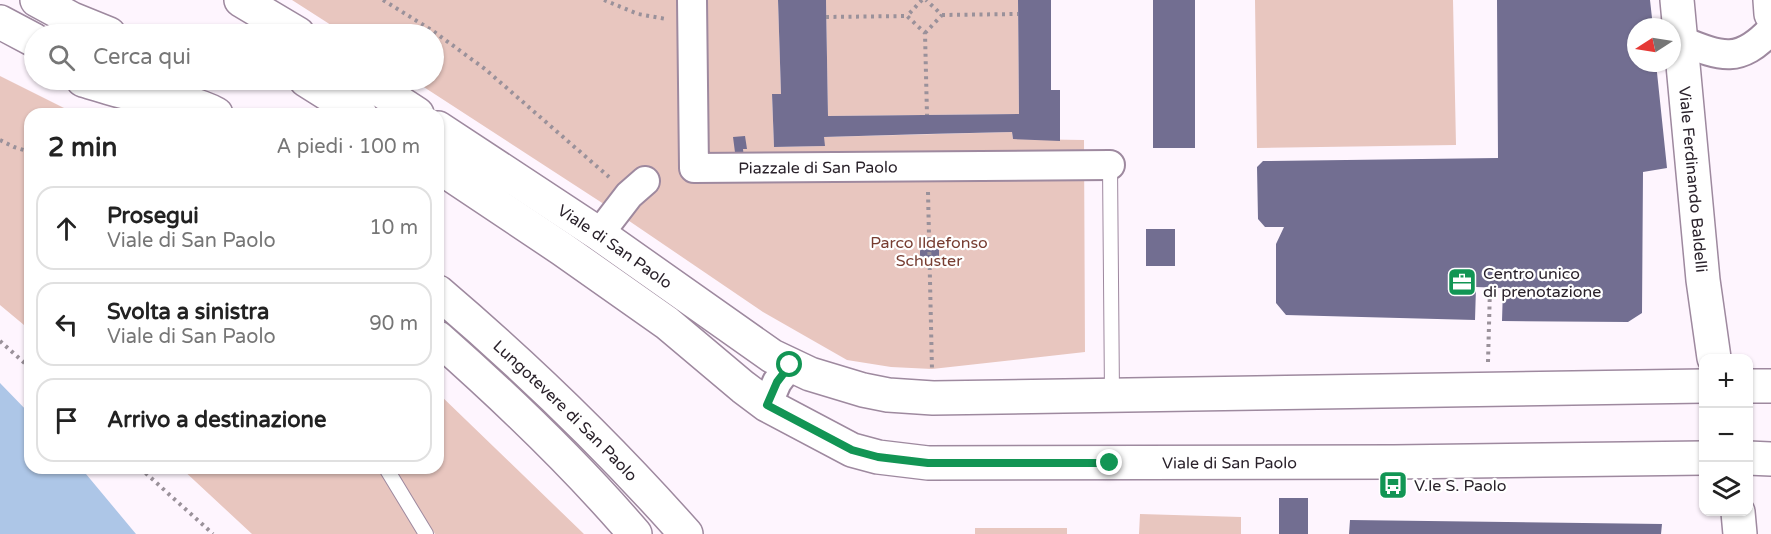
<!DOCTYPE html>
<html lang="it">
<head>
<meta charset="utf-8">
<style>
  :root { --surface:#fff; --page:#f2f2f2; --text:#222; --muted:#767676; --line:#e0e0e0 }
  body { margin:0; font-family:"Varela Round",sans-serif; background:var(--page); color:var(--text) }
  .controls { position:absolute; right:18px; bottom:18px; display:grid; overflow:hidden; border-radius:12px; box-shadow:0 2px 4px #0004 }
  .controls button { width:54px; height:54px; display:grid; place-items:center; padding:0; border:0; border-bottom:2px solid var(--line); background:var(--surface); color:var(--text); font:30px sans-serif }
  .compass { position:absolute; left:1627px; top:18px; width:54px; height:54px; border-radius:50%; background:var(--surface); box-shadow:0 2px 4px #0004; rotate:258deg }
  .stop { position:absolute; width:18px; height:18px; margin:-14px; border:4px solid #129554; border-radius:50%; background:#fff }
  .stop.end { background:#129554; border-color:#fff; box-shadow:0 2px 6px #0008 }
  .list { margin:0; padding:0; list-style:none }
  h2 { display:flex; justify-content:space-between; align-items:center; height:78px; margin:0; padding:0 24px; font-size:26px }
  h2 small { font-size:20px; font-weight:400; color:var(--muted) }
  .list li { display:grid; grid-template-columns:39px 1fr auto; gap:18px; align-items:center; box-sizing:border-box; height:84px; margin:0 12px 12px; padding:0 12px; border:2px solid var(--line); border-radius:18px }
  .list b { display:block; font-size:22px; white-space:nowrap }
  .list p { margin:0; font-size:20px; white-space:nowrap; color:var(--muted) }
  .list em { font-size:20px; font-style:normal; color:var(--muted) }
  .icon { flex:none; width:33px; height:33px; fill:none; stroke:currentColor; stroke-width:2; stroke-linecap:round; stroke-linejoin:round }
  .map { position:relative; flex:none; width:1771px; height:534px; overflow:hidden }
  .search { position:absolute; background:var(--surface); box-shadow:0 2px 4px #0004; left:24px; top:24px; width:420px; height:66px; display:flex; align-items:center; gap:15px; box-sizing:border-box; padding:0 21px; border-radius:33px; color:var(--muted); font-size:22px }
  .panel { position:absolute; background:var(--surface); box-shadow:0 2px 4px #0004; left:24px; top:108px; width:420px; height:366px; border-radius:18px }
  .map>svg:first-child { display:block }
</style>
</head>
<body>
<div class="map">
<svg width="1771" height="534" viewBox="0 0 1771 534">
  <rect width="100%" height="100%" fill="#fef5fe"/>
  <path fill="#e8c6bf" d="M 292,0 L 778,0 L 781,94 L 772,94 L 774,147 L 824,146 L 824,137 L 1012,132 L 1013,139 L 1084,140 L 1085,352 L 932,369 L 891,367 L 847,360 L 763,312 L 613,210 L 413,80 L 434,80 L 434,34 L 345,34 Z
    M 826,0 L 1018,0 L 1019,114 L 828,116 Z
    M 1255,0 L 1453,0 L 1456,145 L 1257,148 Z
    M 0,76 L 76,114 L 30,114 L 30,330 L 0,305 Z
    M 438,393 L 584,534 L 435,534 L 392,468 L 438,468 Z
    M 181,468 L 378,468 L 419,534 L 252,534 Z
    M 1140,514 L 1241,517 L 1241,534 L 1139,534 Z
    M 975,528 L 1067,528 L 1067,534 L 975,534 Z"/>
  <path fill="#adc6e7" d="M 0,383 L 30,414 L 30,468 L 81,468 L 136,534 L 0,534 Z"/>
  <path fill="#726e91" d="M 778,0 L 826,0 L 828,116 L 1019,114 L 1018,0 L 1051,0 L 1051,90 L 1060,90 L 1060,141 L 1013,139 L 1012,132 L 927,134 L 824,137 L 825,146 L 774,147 L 772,94 L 781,94 Z
    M 1153,0 L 1195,0 L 1195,148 L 1153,148 Z
    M 1497,0 L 1650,0 L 1653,27 L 1636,27 L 1636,63 L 1656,63 L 1667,168 L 1643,172 L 1642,313 L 1628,322 L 1502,321 L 1503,288 L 1476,287 L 1475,320 L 1286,315 L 1276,303 L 1276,244 L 1284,227 L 1265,227 L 1258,219 L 1257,167 L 1263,161 L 1498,158 Z
    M 745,136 L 747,149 L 743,149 L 744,159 L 736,160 L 733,137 Z
    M 1146,229 L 1175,229 L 1175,266 L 1146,266 Z
    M 920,245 L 939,245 L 939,264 L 920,264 Z
    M 1279,498 L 1308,498 L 1308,534 L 1279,534 Z
    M 1350,520 L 1662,524 L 1661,534 L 1349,534 Z"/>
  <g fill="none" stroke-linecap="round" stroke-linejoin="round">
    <g stroke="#9e899f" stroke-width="16">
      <path id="lane" d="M 1110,165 L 1112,395
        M 386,468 L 426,534"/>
    </g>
    <g stroke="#9e899f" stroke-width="32">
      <g id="street">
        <path id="s1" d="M 692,0 L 694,168 L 1110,165"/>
        <path d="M 1682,41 C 1722,57 1739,64 1771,30"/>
        <path d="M 599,234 L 629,195 L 645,181"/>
        <path d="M 767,405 L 777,382 L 790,365"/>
      </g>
    </g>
    <g stroke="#9e899f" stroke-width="36">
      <g id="secondary">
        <path d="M 37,0 L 72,19 L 109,34"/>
        <path d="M 241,0 L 298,34"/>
        <path id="s2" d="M 1677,0 L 1703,280 L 1714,358"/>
        <path d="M 1770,0 L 1771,14"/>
        <path d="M 0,22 L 34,40"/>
        <path d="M 83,80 C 98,84 113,90 129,93 C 159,100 188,99 216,114"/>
        <path d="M 306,80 L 360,114"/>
        <path d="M 365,80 L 417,114"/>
        <path id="s3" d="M 438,128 L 599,234 L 772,356 L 810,374 L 863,390 L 888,395 L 933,398 L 1704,386"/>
        <path id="s4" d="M 438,166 L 562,249 L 667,323 L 743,387 L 767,405 L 852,450 L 878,457 L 928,463 L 1394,462 L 1704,458"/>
        <path id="s5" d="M 438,292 C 526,367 609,447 686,534"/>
        <path d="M 438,338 C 507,399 575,464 635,534"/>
        <path d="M 1748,386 L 1771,386"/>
        <path d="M 1748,458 L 1771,459"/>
        <path d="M 1738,512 L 1740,534"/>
      </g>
    </g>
    <path stroke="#9a919a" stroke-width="4" stroke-dasharray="3 4.5" stroke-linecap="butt" d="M 383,0 L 433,31 L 485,69 L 609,177
      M 604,0 L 638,14 L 666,19
      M 922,0 L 907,16 L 925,33 L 927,115
      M 942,15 L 1018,14
      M 826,17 L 907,16
      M 925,33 L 942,15 L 926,0
      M 0,140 L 14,147 L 30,152
      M 928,192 L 932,370
      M 0,341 L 30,368
      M 1488,362 L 1490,288
      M 140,468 L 213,534"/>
    <use href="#lane" stroke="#fff" stroke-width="14"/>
    <use href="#street" stroke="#fff" stroke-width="28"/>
    <use href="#secondary" stroke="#fff" stroke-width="33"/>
  </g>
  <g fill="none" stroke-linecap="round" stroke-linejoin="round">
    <path stroke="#129554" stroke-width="8" d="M 790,365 L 777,382 L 767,405 L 852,450 L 878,457 L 928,463 L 1110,463"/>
  </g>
  <defs>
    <g id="office-square" transform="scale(1.5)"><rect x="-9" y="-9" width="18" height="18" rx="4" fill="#129554" stroke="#fff"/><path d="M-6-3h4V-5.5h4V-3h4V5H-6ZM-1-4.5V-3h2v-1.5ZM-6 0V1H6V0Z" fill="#fff"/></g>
    <g id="bus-square" transform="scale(1.5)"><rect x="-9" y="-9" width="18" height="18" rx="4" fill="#129554" stroke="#fff"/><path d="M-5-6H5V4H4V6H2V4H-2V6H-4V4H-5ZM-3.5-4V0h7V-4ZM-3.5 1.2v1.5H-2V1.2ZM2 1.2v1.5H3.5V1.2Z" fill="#fff"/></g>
  </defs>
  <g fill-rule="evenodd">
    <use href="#office-square" x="1462" y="282"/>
    <use href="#bus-square" x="1393" y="485"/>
  </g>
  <g text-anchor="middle" stroke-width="4.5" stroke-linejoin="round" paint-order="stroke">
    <g font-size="16" fill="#2a222b" stroke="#fff">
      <text dy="6" stroke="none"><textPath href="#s1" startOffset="292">Piazzale di San Paolo</textPath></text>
      <text dy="6" stroke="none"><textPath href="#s2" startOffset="180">Viale Ferdinando Baldelli</textPath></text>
      <text dy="6" stroke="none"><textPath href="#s3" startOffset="213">Viale di San Paolo</textPath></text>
      <text dy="6" stroke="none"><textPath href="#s5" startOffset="174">Lungotevere di San Paolo</textPath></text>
      <text dy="6" stroke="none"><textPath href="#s4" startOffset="882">Viale di San Paolo</textPath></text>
    </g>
    <g font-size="16" fill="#773d31" stroke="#fff">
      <text x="929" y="248">Parco Ildefonso<tspan x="929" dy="18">Schuster</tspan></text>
    </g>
    <g font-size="16" fill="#2a222b" stroke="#fff" text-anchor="start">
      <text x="1483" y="279">Centro unico<tspan x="1483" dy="18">di prenotazione</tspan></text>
      <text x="1414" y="491">V.le S. Paolo</text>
    </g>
  </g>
</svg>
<div class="controls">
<button>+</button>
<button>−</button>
<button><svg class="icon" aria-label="layers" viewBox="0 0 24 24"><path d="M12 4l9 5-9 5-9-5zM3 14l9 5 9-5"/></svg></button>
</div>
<svg class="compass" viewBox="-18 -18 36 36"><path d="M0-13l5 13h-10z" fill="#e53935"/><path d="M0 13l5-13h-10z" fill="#767676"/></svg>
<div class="stop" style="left:790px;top:365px"></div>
<div class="stop end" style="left:1110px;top:463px"></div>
<div class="search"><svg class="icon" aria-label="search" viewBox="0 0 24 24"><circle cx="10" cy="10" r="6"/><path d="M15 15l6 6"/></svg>Cerca qui</div>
<section class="panel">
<h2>2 min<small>A piedi · 100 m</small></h2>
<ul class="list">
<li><svg class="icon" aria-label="ahead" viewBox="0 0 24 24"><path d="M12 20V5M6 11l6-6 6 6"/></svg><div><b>Prosegui</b><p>Viale di San Paolo</p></div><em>10 m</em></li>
<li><svg class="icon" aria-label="left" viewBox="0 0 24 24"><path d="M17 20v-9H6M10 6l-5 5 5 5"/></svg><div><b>Svolta a sinistra</b><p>Viale di San Paolo</p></div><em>90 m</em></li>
<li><svg class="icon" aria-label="arrive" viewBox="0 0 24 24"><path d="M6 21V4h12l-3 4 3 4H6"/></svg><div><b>Arrivo a destinazione</b></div></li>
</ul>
</section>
</div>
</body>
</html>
